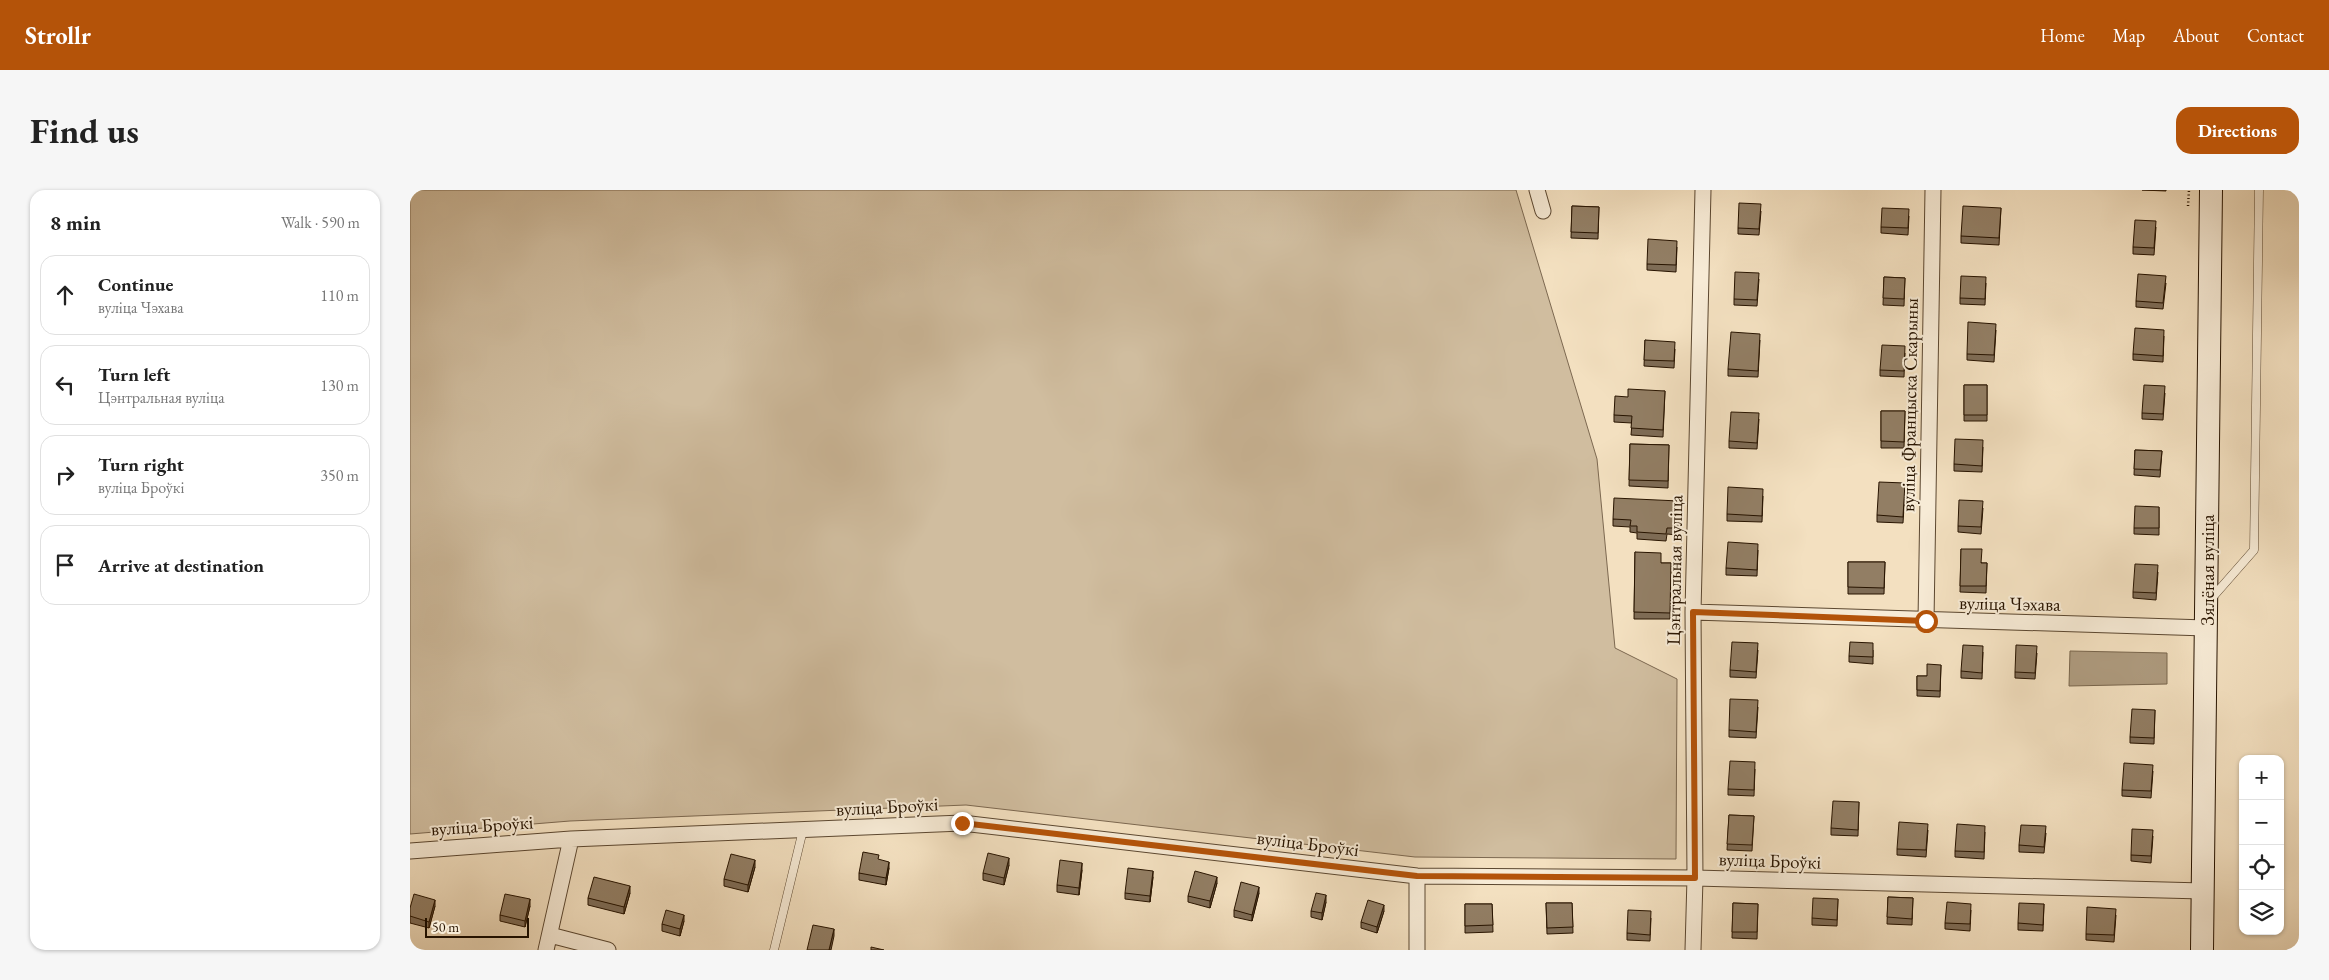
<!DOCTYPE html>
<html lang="en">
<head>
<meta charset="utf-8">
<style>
  :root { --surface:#fff; --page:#f6f6f6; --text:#222; --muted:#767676; --line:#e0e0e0; --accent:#b45309 }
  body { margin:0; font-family:"EB Garamond",serif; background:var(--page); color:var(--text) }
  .controls { position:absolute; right:15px; bottom:15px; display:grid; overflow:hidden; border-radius:10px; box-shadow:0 1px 4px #0004 }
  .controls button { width:45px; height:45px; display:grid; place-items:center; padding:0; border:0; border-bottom:1px solid var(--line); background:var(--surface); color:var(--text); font:25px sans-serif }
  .scale { position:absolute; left:15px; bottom:12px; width:104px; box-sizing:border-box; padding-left:5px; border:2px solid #281400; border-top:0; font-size:14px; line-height:18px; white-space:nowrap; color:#281400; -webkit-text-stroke:4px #f7ebd6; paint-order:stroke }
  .stop { position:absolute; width:15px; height:15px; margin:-11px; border:4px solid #b45309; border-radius:50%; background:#fff }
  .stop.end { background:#b45309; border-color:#fff; box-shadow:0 1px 5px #0008 }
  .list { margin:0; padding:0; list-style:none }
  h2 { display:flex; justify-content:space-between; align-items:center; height:65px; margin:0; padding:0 20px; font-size:21px }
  h2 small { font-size:16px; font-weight:400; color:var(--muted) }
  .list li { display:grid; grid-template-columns:32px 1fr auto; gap:15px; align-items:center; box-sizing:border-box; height:80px; margin:0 10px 10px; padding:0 10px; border:1px solid var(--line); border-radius:15px }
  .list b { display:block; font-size:19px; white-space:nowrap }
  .list p { margin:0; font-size:16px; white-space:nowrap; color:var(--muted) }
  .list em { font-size:16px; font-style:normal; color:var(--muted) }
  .icon { flex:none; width:28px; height:28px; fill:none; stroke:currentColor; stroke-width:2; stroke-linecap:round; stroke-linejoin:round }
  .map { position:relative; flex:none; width:1889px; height:760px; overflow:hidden; border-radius:15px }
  header { display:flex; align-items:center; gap:30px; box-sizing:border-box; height:70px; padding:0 25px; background:var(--accent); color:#fff }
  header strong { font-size:24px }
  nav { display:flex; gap:28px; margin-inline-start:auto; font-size:18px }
  .intro { display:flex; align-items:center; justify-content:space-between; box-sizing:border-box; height:120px; padding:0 30px }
  h1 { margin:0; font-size:35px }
  .button { padding:12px 22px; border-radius:15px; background:var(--accent); color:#fff; font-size:18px; font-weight:700 }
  main { display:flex; gap:30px; padding:0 30px }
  aside { flex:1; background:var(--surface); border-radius:15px; box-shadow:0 1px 4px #0004 }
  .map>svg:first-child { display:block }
</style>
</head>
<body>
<header>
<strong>Strollr</strong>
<nav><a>Home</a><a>Map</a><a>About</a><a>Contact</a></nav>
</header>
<div class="intro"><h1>Find us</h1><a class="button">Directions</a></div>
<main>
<aside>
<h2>8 min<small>Walk · 590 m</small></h2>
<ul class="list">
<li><svg class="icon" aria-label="ahead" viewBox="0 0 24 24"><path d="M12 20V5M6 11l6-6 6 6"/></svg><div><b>Continue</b><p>вуліца Чэхава</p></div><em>110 m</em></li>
<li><svg class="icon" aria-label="left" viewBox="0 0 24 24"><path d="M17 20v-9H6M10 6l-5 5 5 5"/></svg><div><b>Turn left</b><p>Цэнтральная вуліца</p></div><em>130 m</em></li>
<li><svg class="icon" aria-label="right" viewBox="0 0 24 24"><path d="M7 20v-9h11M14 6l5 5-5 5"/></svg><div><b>Turn right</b><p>вуліца Броўкі</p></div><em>350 m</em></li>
<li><svg class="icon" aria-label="arrive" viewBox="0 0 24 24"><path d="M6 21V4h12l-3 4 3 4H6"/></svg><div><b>Arrive at destination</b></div></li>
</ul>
</aside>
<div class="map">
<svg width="1889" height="760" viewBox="0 0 1889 760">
  <rect width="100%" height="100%" fill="#f3e0c0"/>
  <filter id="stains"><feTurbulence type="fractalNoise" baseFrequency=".004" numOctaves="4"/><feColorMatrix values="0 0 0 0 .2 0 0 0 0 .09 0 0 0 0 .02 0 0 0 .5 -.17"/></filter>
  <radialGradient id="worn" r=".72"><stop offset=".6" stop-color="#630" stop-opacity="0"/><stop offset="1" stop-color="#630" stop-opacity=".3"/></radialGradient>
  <path fill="#d0bd9f" stroke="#7c6850" d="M 0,0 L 1106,0 L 1187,269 L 1205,458 L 1267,489 L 1266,669 L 1005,667 L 556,615 L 160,631 L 0,644 Z"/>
  <path fill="#ae9b7f" stroke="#78654c" d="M 1660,461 L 1757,463 L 1757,494 L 1659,496 Z"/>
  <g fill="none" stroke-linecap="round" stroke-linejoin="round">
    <g stroke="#5b4730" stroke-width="9">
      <path id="lane" d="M 1801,409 L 1844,360 L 1849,0
        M 364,760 L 393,640"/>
    </g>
    <g stroke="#5b4730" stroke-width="17">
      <path id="street" d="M 1127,0 L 1133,21
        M 1283,422 L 1796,438
        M 1516,431 L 1523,0
        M 0,661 L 161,649 L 552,633 L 1007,686 L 1285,688 L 1793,701
        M 140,745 L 198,760
        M 136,760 L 161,649
        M 1007,760 L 1007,686
        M 1283,760 L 1285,688 L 1283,422 L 1293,0"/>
    </g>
    <g stroke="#281400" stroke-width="24">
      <path id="secondary" d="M 1792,760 L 1801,0"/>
    </g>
    <path stroke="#281400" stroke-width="2.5" stroke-dasharray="1 2.5" stroke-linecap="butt" d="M 1778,16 L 1779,0"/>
    <use href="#lane" stroke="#f7ebd6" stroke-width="8"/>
    <use href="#street" stroke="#f7ebd6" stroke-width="15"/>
    <use href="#secondary" stroke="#f7ebd6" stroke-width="22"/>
  </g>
  <path fill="#7e6c56" stroke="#281400" d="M 1732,0 L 1756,0 L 1756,1 Z
    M 1162,16 L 1189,17 L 1188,49 L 1161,48 Z
    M 1591,18 L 1589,55 L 1551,53 L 1551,46 Z
    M 1351,21 L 1349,45 L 1328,44 L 1328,38 Z
    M 1499,26 L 1498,45 L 1471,43 L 1471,37 Z
    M 1746,37 L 1744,65 L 1723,64 L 1723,57 Z
    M 1267,57 L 1266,82 L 1237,80 L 1237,74 Z
    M 1474,87 L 1495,88 L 1494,116 L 1473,115 Z
    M 1349,89 L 1347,116 L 1324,115 L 1324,109 Z
    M 1576,93 L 1575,115 L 1550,114 L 1550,108 Z
    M 1756,93 L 1753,119 L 1726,117 L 1726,111 Z
    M 1586,140 L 1584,172 L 1557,170 L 1557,164 Z
    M 1754,146 L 1753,172 L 1723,170 L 1723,164 Z
    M 1235,150 L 1265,159 L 1264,178 L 1234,176 Z
    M 1350,150 L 1348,187 L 1318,186 L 1318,179 Z
    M 1495,163 L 1494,187 L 1470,186 L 1470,180 Z
    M 1554,195 L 1577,195 L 1577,231 L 1554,231 Z
    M 1255,201 L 1253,247 L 1221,245 L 1222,233 L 1204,232 L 1204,225 L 1218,207 Z
    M 1755,203 L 1753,230 L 1732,229 L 1732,223 Z
    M 1471,221 L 1495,221 L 1494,258 L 1471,258 Z
    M 1349,229 L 1347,259 L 1319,258 L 1319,251 Z
    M 1220,254 L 1259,255 L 1258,298 L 1219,296 Z
    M 1573,257 L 1572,282 L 1544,281 L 1544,274 Z
    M 1725,260 L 1752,261 L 1750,287 L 1724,285 Z
    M 1495,300 L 1493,333 L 1467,332 L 1467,325 Z
    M 1353,306 L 1352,332 L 1317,331 L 1317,324 Z
    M 1749,317 L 1749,345 L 1724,344 L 1724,338 Z
    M 1269,318 L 1268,345 L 1257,344 L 1256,351 L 1227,349 L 1227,343 L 1220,342 L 1220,337 L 1203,336 L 1203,329 Z
    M 1573,318 L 1571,344 L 1548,342 L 1548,336 Z
    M 1551,359 L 1572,373 L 1577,373 L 1576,403 L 1550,402 Z
    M 1348,360 L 1347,386 L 1316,385 L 1316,378 Z
    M 1225,362 L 1251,373 L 1261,373 L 1260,429 L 1224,429 Z
    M 1438,372 L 1475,372 L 1474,404 L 1438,404 Z
    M 1748,382 L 1746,410 L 1723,408 L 1723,402 Z
    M 1348,460 L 1346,488 L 1320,487 L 1320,480 Z
    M 1463,460 L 1463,474 L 1439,472 L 1439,466 Z
    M 1573,462 L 1572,489 L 1551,488 L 1551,481 Z
    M 1627,463 L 1625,489 L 1605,488 L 1605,482 Z
    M 1531,475 L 1530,507 L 1507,506 L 1507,486 L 1517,486 Z
    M 1348,517 L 1346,548 L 1319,547 L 1319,540 Z
    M 1745,520 L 1744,554 L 1720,553 L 1720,547 Z
    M 1345,579 L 1344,606 L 1318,605 L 1318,599 Z
    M 1743,581 L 1741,608 L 1712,606 L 1712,600 Z
    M 1449,612 L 1448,646 L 1421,645 L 1421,638 Z
    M 1319,625 L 1344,626 L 1342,661 L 1317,660 Z
    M 1518,640 L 1516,667 L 1487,665 L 1487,659 Z
    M 1575,642 L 1574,669 L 1545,667 L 1545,661 Z
    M 1636,643 L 1634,663 L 1609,662 L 1609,655 Z
    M 1743,646 L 1741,673 L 1721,671 L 1721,665 Z
    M 599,675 L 594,695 L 573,690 L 573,683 Z
    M 345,677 L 338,702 L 314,696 L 314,689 Z
    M 479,678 L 476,695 L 449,690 L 449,683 Z
    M 672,680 L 669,705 L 647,702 L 647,695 Z
    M 743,687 L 740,712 L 715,709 L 715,703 Z
    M 807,693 L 800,718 L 778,712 L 778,706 Z
    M 220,703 L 214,724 L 178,715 L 178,708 Z
    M 849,703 L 842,731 L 824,727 L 824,720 Z
    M 1478,707 L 1503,708 L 1502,735 L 1477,734 Z
    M 1428,709 L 1427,736 L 1402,735 L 1402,728 Z
    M 916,712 L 912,730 L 901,727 L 901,721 Z
    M 1136,713 L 1162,713 L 1163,743 L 1137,744 Z
    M 1323,713 L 1348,714 L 1347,749 L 1322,748 Z
    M 1055,714 L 1082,714 L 1083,742 L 1055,743 Z
    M 1634,714 L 1633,741 L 1608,740 L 1608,733 Z
    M 25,716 L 19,738 L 0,733 L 0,718 Z
    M 120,716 L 115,737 L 90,731 L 90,725 Z
    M 1561,720 L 1560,741 L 1535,739 L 1535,733 Z
    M 974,721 L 967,743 L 951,738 L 951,732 Z
    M 1706,725 L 1704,752 L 1676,750 L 1676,744 Z
    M 1241,728 L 1240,751 L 1217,750 L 1217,743 Z
    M 274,731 L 270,746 L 252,741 L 252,734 Z"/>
  <path fill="#665846" stroke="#281400" d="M 599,668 L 599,675 L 594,695 L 594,688 Z
    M 345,670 L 345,677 L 338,702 L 338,695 Z
    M 479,672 L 479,678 L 476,695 L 476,688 Z
    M 672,673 L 672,680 L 669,705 L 669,698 Z
    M 743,681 L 743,687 L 740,712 L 740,706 Z
    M 807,687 L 807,693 L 800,718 L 800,711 Z
    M 220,696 L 220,703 L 214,724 L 214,717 Z
    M 849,697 L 849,703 L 842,731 L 842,725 Z
    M 916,705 L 916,712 L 912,730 L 912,723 Z
    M 120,709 L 120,716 L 115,737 L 115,731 Z
    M 25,710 L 25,716 L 19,738 L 19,732 Z
    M 974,715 L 974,721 L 967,743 L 967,737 Z
    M 274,725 L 274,731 L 270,746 L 270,739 Z
    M 424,739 L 424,746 L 421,760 L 419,760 Z"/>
  <path fill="#927e64" stroke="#281400" d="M 1329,13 L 1351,14 L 1349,39 L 1328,38 Z
    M 1162,16 L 1189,17 L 1188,43 L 1161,42 Z
    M 1553,16 L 1591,18 L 1589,48 L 1551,46 Z
    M 1472,18 L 1499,19 L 1498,38 L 1471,37 Z
    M 1725,30 L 1746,31 L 1744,58 L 1723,57 Z
    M 1238,49 L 1267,51 L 1266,75 L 1237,74 Z
    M 1325,82 L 1349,83 L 1347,110 L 1324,109 Z
    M 1728,84 L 1756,86 L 1753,113 L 1726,111 Z
    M 1551,86 L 1576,87 L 1575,109 L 1550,108 Z
    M 1474,87 L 1495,88 L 1494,109 L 1473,108 Z
    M 1558,132 L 1586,134 L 1584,165 L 1557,164 Z
    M 1725,138 L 1754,140 L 1753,166 L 1723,164 Z
    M 1321,142 L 1350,144 L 1348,181 L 1318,179 Z
    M 1235,150 L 1265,152 L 1264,171 L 1234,170 Z
    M 1472,155 L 1495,156 L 1494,181 L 1470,180 Z
    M 1554,195 L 1577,195 L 1577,225 L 1554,225 Z
    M 1734,195 L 1755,196 L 1753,224 L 1732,223 Z
    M 1218,199 L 1255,201 L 1253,240 L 1221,238 L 1222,226 L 1204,225 L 1205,206 L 1218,207 Z
    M 1471,221 L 1495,221 L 1494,252 L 1471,251 Z
    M 1321,222 L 1349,223 L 1347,253 L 1319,251 Z
    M 1545,249 L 1573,250 L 1572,276 L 1544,274 Z
    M 1220,254 L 1259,255 L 1258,291 L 1219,290 Z
    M 1725,260 L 1752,261 L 1750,280 L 1724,279 Z
    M 1469,292 L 1495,293 L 1493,327 L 1467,325 Z
    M 1318,297 L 1353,299 L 1352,326 L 1317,324 Z
    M 1204,308 L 1269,311 L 1268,338 L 1257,338 L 1256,344 L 1227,342 L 1227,336 L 1220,336 L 1221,330 L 1203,329 Z
    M 1549,310 L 1573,311 L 1571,337 L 1548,336 Z
    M 1725,316 L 1749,317 L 1749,338 L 1724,338 Z
    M 1318,352 L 1348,354 L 1347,380 L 1316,378 Z
    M 1551,359 L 1572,359 L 1571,373 L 1577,373 L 1576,396 L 1550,396 Z
    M 1225,362 L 1251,363 L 1251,373 L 1261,373 L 1260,423 L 1224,422 Z
    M 1438,372 L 1475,372 L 1474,398 L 1438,397 Z
    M 1725,374 L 1748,375 L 1746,403 L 1723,402 Z
    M 1322,452 L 1348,453 L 1346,482 L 1320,480 Z
    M 1440,452 L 1463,453 L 1463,467 L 1439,466 Z
    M 1553,455 L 1573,456 L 1572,483 L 1551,481 Z
    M 1606,455 L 1627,456 L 1625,483 L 1605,482 Z
    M 1517,474 L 1531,475 L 1530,501 L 1507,500 L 1507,486 L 1517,486 Z
    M 1320,509 L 1348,510 L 1346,542 L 1319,540 Z
    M 1722,519 L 1745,520 L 1744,548 L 1720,547 Z
    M 1320,571 L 1345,572 L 1344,600 L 1318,599 Z
    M 1714,573 L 1743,575 L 1741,601 L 1712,600 Z
    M 1423,611 L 1449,612 L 1448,640 L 1421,638 Z
    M 1319,625 L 1344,626 L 1342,655 L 1317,654 Z
    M 1489,632 L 1518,634 L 1516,660 L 1487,659 Z
    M 1547,634 L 1575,636 L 1574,662 L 1545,661 Z
    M 1611,635 L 1636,636 L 1634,657 L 1609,655 Z
    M 1722,639 L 1743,640 L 1741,666 L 1721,665 Z
    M 453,662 L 469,665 L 468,669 L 479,672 L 476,688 L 449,683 Z
    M 578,663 L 599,668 L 594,688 L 573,683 Z
    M 321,664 L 345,670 L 338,695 L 314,689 Z
    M 650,670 L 672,673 L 669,698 L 647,695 Z
    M 718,678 L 743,681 L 740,706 L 715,703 Z
    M 785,681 L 807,687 L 800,711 L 778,706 Z
    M 184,687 L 220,696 L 214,717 L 178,708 Z
    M 831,692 L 849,697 L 842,725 L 824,720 Z
    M 906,703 L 916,705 L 912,723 L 901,721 Z
    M 4,704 L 25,710 L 19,732 L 0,726 L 0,718 Z
    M 95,704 L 120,709 L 115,731 L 90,725 Z
    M 1478,707 L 1503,708 L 1502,729 L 1477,727 Z
    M 1403,708 L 1428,709 L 1427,730 L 1402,728 Z
    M 958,710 L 974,715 L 967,737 L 951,732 Z
    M 1537,712 L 1561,714 L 1560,734 L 1535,733 Z
    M 1136,713 L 1162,713 L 1163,737 L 1137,738 Z
    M 1323,713 L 1348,714 L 1347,742 L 1322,742 Z
    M 1609,713 L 1634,714 L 1633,735 L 1608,733 Z
    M 1055,714 L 1082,714 L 1083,735 L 1055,736 Z
    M 1677,717 L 1706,719 L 1704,745 L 1676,744 Z
    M 256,720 L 274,725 L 270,739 L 252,734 Z
    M 1218,720 L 1241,721 L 1240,745 L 1217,743 Z
    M 403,735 L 424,739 L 419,760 L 397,760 Z
    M 461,757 L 474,760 L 461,760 Z"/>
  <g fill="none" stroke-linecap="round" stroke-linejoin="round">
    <path stroke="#b45309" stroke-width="6" d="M 552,633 L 1007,686 L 1285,688 L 1283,422 L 1516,431"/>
  </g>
  <g text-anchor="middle" stroke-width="4" stroke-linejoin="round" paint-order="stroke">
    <g font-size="19" fill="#281400" stroke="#f7ebd6">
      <text transform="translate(1499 215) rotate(-89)" y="7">вуліца Францыска Скарыны</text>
      <text transform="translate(1264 380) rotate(-89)" y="7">Цэнтральная вуліца</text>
      <text transform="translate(1797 380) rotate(-90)" y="7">Зялёная вуліца</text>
      <text transform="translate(1600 413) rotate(1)" y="7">вуліца Чэхава</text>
      <text transform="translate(477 616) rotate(-3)" y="7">вуліца Броўкі</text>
      <text transform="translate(72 635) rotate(-4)" y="7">вуліца Броўкі</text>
      <text transform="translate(898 653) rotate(7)" y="7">вуліца Броўкі</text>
      <text transform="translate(1360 670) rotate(2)" y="7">вуліца Броўкі</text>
    </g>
  </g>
  <rect width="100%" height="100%" filter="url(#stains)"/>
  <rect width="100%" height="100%" fill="url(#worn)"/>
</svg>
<div class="controls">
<button>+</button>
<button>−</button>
<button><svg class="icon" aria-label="locate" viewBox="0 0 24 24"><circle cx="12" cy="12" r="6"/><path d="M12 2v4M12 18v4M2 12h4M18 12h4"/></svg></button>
<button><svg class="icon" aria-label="layers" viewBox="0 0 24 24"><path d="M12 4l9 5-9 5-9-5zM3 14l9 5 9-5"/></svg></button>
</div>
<div class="scale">50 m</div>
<div class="stop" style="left:1516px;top:431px"></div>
<div class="stop end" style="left:552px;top:633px"></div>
</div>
</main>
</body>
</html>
